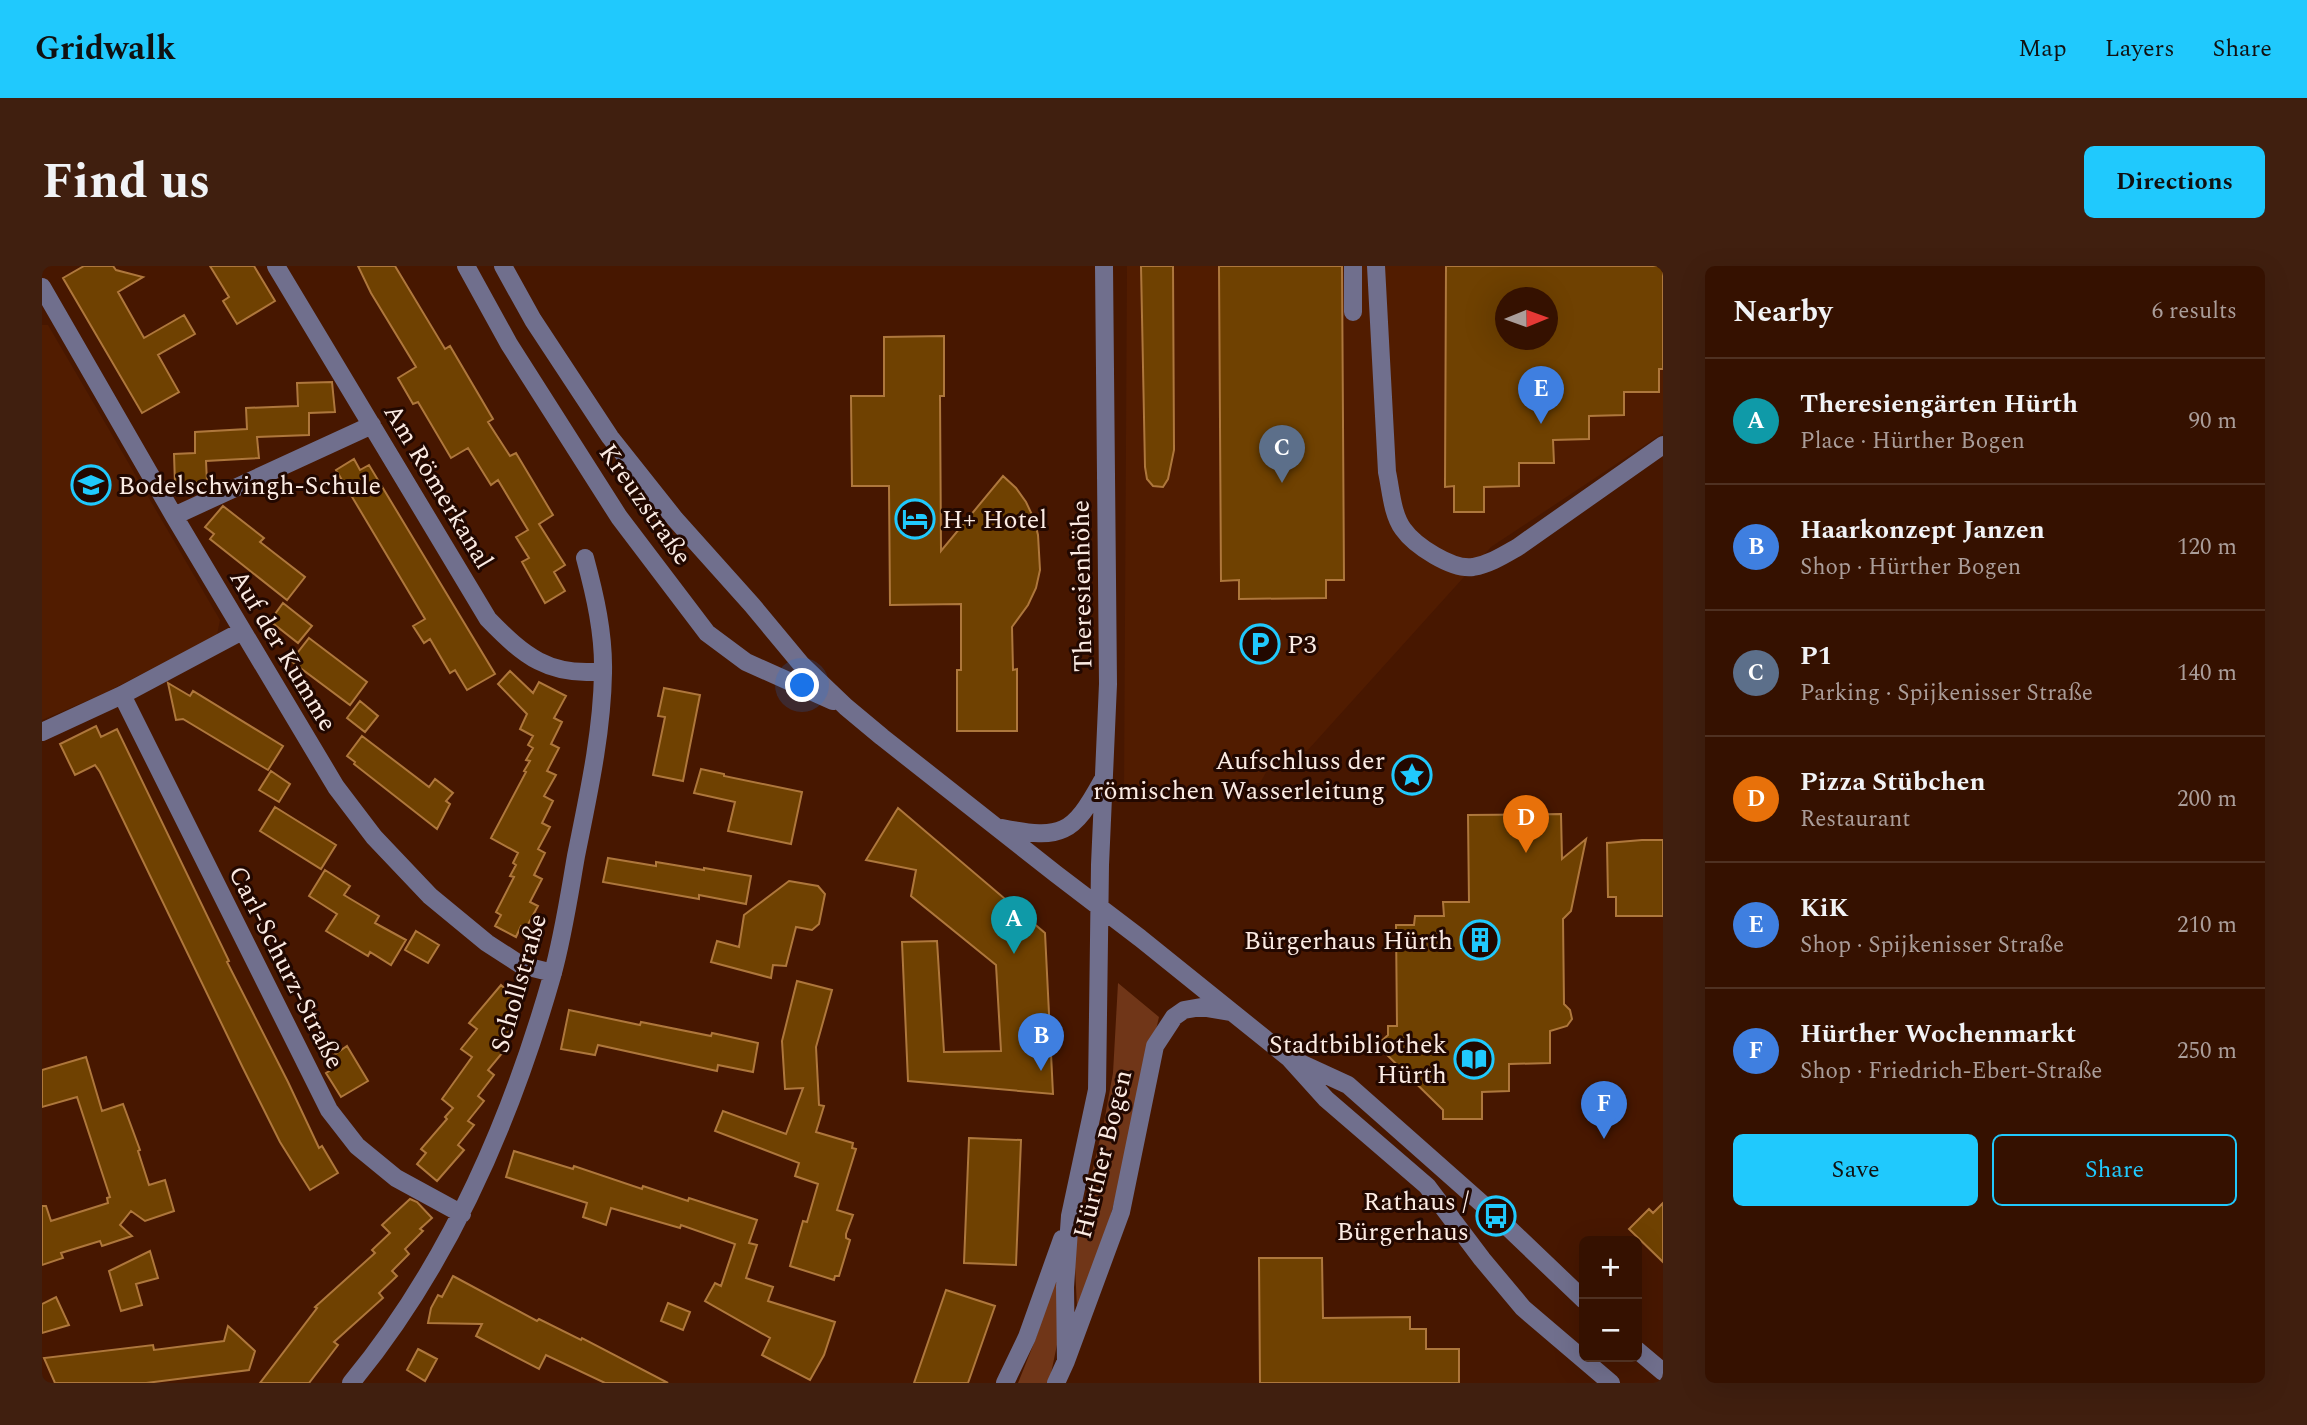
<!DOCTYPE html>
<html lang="en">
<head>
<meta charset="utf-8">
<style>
  :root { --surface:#351100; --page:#401f0f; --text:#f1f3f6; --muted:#aa9d99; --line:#4f3122; --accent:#20c9fd }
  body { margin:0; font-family:Spectral,serif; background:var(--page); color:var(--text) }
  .controls { position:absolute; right:21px; bottom:21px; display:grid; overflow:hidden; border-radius:10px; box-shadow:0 7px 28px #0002 }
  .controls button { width:63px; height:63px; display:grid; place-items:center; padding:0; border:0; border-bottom:2px solid var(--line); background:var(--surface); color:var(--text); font:35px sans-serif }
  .compass { position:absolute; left:1453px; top:21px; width:63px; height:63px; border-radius:50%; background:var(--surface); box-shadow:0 7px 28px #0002; rotate:89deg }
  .you { position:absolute; left:761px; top:420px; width:24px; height:24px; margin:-18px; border:5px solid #fff; border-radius:50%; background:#1a73e8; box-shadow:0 0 0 10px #1a73e833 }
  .badge { display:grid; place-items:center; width:46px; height:46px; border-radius:50%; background:var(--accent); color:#fff; font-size:23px; font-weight:700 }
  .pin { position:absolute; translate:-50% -58px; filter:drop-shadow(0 2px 4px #0008) }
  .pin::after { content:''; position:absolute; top:37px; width:24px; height:21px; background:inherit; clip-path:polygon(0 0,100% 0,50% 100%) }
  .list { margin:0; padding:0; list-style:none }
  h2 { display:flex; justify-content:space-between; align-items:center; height:91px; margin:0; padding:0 28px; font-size:30px }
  h2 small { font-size:23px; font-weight:400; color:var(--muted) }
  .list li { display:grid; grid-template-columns:46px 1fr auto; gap:21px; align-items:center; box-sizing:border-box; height:126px; padding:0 28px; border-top:2px solid var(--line) }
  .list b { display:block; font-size:26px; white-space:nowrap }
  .list p { margin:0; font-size:23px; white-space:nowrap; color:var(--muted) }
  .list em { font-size:23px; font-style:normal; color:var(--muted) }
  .actions { display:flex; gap:14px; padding:21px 28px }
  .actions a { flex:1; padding:16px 0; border:2px solid var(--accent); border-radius:10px; text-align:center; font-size:24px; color:var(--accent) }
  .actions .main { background:var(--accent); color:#111 }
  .map { position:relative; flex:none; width:1621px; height:1117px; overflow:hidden; border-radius:10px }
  header { display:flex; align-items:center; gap:42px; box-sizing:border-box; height:98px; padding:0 35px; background:var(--accent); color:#111 }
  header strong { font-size:33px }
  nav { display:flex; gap:38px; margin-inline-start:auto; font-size:24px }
  .intro { display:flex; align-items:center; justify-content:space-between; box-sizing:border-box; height:168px; padding:0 42px }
  h1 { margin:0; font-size:49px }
  .button { padding:18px 32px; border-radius:10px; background:var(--accent); color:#111; font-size:24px; font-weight:700 }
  main { display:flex; gap:42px; padding:0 42px }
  aside { flex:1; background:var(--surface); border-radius:10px; box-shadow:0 7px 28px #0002 }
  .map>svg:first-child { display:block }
</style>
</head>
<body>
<header>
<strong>Gridwalk</strong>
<nav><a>Map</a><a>Layers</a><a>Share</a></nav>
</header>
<div class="intro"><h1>Find us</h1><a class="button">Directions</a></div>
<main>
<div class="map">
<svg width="1621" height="1117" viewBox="0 0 1621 1117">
  <rect width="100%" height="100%" fill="#471700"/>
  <path fill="#511c00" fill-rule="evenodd" d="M 1085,0 L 1621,0 L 1621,167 L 1449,281 L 1265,485 L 1235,487 L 1218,517 L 1082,525 ZM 1464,32 L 1506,32 L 1506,74 L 1464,74 Z
    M 0,59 L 6,59 L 178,354 L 175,369 L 63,427 L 0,454 Z"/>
  <path fill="#703618" d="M 1076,717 L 1117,751 L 1080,908 L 1063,969 L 1035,1041 L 1032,981 L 1062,856 L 1071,807 Z
    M 1016,1001 L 1016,1074 L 1007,1117 L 976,1117 L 994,1072 Z"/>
  <path fill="#6f4101" stroke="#ae773c" stroke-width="2" fill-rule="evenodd" d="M 42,0 L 71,0 L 74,4 L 101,11 L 76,26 L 102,72 L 142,49 L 153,68 L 116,89 L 137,126 L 100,147 L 21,12 Z
    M 168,0 L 212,0 L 233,35 L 195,58 L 181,35 L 187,31 Z
    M 316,0 L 353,0 L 403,83 L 408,80 L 451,153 L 446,156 L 468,190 L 474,187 L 511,249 L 497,258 L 523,299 L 512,306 L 523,325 L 503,337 L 480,296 L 487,292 L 474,271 L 486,264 L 456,214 L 449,219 L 426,182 L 409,192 L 376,136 L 371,138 L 356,112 L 374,101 L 329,27 Z
    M 1099,0 L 1131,0 L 1132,184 L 1126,213 L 1121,221 L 1111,220 L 1105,213 L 1103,201 Z
    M 1177,0 L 1300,0 L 1302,314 L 1284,314 L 1284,332 L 1197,333 L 1197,314 L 1179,315 Z
    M 1404,0 L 1621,0 L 1621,103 L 1617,103 L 1617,126 L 1582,126 L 1582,149 L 1547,150 L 1547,173 L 1511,174 L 1512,197 L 1477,197 L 1477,220 L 1442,221 L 1442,246 L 1412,246 L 1412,220 L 1403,221 ZM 1464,32 L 1506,32 L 1506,74 L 1464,74 Z
    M 902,70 L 902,130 L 898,130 L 899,285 L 961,210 L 974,222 L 984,236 L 992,253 L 996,269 L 998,304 L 994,322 L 986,339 L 970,361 L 971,404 L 975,403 L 975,465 L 915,465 L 915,404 L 919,404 L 919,338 L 848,339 L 847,220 L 810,220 L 809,130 L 842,130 L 842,71 Z
    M 290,116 L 293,146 L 267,147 L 267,169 L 215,171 L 217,192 L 164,195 L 165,216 L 133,218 L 132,188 L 153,187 L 153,166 L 205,163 L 204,142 L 256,140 L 255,117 Z
    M 312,193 L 318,204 L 327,199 L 453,408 L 425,424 L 413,404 L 408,407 L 388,373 L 382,377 L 371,360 L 383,353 L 294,204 Z
    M 181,240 L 222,272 L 218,276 L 263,311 L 245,334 L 168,273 L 172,268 L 163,261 Z
    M 241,337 L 270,360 L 256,377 L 228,355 Z
    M 267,372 L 325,416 L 308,439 L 249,395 Z
    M 468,405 L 491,427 L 497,416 L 524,430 L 512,452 L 520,456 L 509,478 L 517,482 L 505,505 L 514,509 L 502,530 L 511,535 L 500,557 L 508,561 L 496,583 L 503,587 L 492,609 L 500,613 L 488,636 L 496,640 L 484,662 L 479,660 L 474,671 L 453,660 L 459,649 L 454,646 L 472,611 L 468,610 L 474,599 L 471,597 L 476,587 L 449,572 L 484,506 L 482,505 L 488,495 L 484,494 L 491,482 L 486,479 L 491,470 L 478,463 L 485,448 L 456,418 Z
    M 126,417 L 148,430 L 151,425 L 241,480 L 226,504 L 141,453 L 134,454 Z
    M 622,422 L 658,429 L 641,515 L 611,509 L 623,451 L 616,450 Z
    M 318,435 L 336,450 L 323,466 L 305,452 Z
    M 54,460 L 59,471 L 75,463 L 187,695 L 185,696 L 246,816 L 277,882 L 280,880 L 296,907 L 268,924 L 238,876 L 201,802 L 58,506 L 53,499 L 33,509 L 18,478 Z
    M 320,470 L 387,521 L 393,513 L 411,527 L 404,535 L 408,538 L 395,563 L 312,498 L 313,496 L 305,490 Z
    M 659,503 L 682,508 L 682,510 L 760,526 L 749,578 L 686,565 L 693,536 L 652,527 Z
    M 229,505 L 248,518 L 237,536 L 217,524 Z
    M 233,541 L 294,579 L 279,603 L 218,565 Z
    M 856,542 L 1003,667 L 1011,828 L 866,815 L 860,676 L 895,675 L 902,786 L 959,785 L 954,699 L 869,630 L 874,604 L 824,594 Z
    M 1519,548 L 1520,593 L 1544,573 L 1529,645 L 1521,653 L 1522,738 L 1528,744 L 1530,753 L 1525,760 L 1508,765 L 1508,797 L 1467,798 L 1467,825 L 1440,826 L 1440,853 L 1401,853 L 1401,844 L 1335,779 L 1346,769 L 1346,760 L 1355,760 L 1354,659 L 1372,659 L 1373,650 L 1402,650 L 1401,636 L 1427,636 L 1426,549 Z
    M 1600,574 L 1621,574 L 1621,650 L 1574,650 L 1574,631 L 1566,631 L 1565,577 Z
    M 566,592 L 614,600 L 614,596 L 662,604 L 662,602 L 709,610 L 704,638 L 657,629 L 657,633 L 561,616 Z
    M 283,604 L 308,620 L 302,629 L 337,650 L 333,657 L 364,674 L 349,699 L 328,686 L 326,690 L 284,665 L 295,648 L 267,630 Z
    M 747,615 L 776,620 L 783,628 L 777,658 L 770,664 L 754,661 L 744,700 L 731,699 L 729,712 L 669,696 L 675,675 L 697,681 L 702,649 Z
    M 374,665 L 397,679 L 386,697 L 363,684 Z
    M 755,715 L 790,724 L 774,781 L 777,839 L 782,840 L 774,866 L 811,877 L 810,882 L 814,883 L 795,944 L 811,949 L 804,968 L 804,972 L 808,974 L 797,1010 L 793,1010 L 792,1014 L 748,1000 L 761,955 L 765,956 L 776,918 L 753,910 L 757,897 L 673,865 L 681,845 L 744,868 L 761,822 L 743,823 L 740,775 Z
    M 459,719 L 480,738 L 464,757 L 471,762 L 455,780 L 461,786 L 446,804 L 452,809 L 436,830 L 442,835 L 426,855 L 432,859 L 416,879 L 422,884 L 395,915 L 375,898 L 384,887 L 379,883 L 405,853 L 403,851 L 411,842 L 400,833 L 430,791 L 419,783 L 435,763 L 427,757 Z
    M 527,744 L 598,759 L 599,756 L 669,770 L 670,767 L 716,777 L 711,806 L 676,799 L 675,805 L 556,779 L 553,789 L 519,783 Z
    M 305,780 L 326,815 L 299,831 L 284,807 L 294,801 L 289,791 Z
    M 44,791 L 60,845 L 81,838 L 98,884 L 96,885 L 107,919 L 123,914 L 132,945 L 103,955 L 89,945 L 78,959 L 90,970 L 60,980 L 58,975 L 19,987 L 21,992 L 0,999 L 0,940 L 4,940 L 9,955 L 66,937 L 65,932 L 68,931 L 35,831 L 0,841 L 0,804 Z
    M 927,872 L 979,874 L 974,999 L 922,997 Z
    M 472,885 L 531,903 L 532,900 L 600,923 L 601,920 L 646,935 L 647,932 L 715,954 L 707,977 L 715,979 L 704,1012 L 731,1021 L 726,1035 L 793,1056 L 782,1089 L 768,1114 L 720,1089 L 728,1072 L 663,1035 L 673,1017 L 679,1020 L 693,978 L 639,959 L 638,962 L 569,942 L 564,959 L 541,951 L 545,937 L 464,911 Z
    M 368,933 L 375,936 L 390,952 L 378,963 L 381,965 L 363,983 L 367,988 L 350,1005 L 355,1010 L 337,1027 L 341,1032 L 292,1076 L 296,1079 L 267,1117 L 218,1117 L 275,1042 L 273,1041 L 333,987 L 330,984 L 348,967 L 340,959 Z
    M 1621,937 L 1621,996 L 1587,963 L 1607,943 L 1611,947 Z
    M 108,985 L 116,1012 L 94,1018 L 100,1039 L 79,1045 L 67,1005 Z
    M 1217,992 L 1280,992 L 1281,1052 L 1368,1051 L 1368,1063 L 1384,1063 L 1384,1083 L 1417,1083 L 1417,1117 L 1218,1117 Z
    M 411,1010 L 495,1055 L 497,1053 L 539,1074 L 540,1072 L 626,1117 L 563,1117 L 504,1089 L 497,1103 L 434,1070 L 440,1058 L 386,1057 L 389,1042 L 396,1029 L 400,1031 Z
    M 904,1024 L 953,1040 L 926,1117 L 872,1117 Z
    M 14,1031 L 27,1059 L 0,1067 L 0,1038 Z
    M 626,1037 L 648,1046 L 641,1064 L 619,1055 Z
    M 186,1060 L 213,1085 L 207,1104 L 104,1117 L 13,1117 L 2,1092 L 111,1079 L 112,1084 L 182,1075 Z
    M 376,1083 L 395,1093 L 383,1115 L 365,1104 Z"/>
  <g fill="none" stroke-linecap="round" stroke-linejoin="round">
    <path stroke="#706f8d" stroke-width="18" d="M 234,0 L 446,353 C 482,390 507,411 561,405
      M 424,0 L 467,78 L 577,251 L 665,367 L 704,396 L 791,435
      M 461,0 L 491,54 L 568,171 L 633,253 L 710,339 L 759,398 L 804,441 L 840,471 L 1014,608 L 1098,672 L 1247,792 L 1284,833 L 1385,920 L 1440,993 L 1481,1042 L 1569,1117
      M 1334,0 L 1345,206 C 1349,224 1350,248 1361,263 C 1373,280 1410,304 1431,301 C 1448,298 1462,289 1476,281 L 1621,179
      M 0,21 L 132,250 L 294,521 L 332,571 L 388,630 L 445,677 L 479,699 L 511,707
      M 1311,46 L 1311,0
      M 132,250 L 330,159
      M 80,429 L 287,844 L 315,880 L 354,912 L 420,948
      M 0,466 L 80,429 L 200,365
      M 960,562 C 1020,574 1031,568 1060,515
      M 1256,796 L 1306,819 L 1454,950 L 1542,1034
      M 1595,1084 L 1621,1106
      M 1024,1095 L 1023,1021 L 1028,950 L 1055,824 L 1058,599 L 1066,418 L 1062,0
      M 309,1117 C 405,1001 469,854 510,710 C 521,671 527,630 534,590 C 546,530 560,468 561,407 C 562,368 553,329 543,292
      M 963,1117 L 985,1071 L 1020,973
      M 1014,1117 L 1024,1095 L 1079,946 L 1113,780 L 1132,751 L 1142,744 L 1159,741 L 1188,746"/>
  </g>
  <defs>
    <g id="school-ring" transform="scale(2.0125)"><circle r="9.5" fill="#220800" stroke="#20c9fd" stroke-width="1.5"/><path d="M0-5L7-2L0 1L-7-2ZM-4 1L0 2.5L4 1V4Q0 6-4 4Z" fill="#20c9fd"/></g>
    <g id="hotel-ring" transform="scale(2.0125)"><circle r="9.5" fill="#220800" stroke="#20c9fd" stroke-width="1.5"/><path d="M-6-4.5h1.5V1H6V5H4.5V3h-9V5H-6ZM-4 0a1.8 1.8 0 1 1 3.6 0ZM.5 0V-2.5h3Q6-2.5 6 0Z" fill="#20c9fd"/></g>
    <g id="parking-ring" transform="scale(2.0125)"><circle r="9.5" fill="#220800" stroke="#20c9fd" stroke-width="1.5"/><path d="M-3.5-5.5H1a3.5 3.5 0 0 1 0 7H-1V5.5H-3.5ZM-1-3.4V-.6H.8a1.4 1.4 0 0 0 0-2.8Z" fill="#20c9fd"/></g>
    <g id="sight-ring" transform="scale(2.0125)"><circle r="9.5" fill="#220800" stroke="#20c9fd" stroke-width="1.5"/><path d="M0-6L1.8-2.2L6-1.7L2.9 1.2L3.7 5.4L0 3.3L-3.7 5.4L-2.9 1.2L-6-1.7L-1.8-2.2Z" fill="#20c9fd"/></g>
    <g id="building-ring" transform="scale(2.0125)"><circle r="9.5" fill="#220800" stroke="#20c9fd" stroke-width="1.5"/><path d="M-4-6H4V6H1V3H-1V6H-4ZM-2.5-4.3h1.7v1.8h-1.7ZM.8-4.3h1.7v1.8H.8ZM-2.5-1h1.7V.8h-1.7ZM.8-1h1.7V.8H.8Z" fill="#20c9fd"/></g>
    <g id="library-ring" transform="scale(2.0125)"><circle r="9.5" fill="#220800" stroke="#20c9fd" stroke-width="1.5"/><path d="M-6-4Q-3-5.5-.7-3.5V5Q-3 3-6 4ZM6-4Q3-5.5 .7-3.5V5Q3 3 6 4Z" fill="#20c9fd"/></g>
    <g id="bus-ring" transform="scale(2.0125)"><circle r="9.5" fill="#220800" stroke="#20c9fd" stroke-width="1.5"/><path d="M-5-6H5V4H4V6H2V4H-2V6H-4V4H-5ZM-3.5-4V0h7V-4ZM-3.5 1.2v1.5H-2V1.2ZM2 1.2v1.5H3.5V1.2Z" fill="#20c9fd"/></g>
  </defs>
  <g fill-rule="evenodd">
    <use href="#school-ring" x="49" y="219"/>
    <use href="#hotel-ring" x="873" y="253"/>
    <use href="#parking-ring" x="1218" y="378"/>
    <use href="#sight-ring" x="1370" y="509"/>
    <use href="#building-ring" x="1438" y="674"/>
    <use href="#library-ring" x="1432" y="793"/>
    <use href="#bus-ring" x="1454" y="950"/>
  </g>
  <g text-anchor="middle" stroke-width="6" stroke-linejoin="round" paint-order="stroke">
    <g font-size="26" fill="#fbebe3" stroke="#220800" text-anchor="end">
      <text x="76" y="228" text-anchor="start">Bodelschwingh-Schule</text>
      <text x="900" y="262" text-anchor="start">H+ Hotel</text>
      <text x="1245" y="387" text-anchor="start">P3</text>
      <text x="1343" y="503">Aufschluss der<tspan x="1343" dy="30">römischen Wasserleitung</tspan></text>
      <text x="1411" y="683">Bürgerhaus Hürth</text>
      <text x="1405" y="787">Stadtbibliothek<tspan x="1405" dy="30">Hürth</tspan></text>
      <text x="1427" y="944">Rathaus /<tspan x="1427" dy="30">Bürgerhaus</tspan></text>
    </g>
    <g font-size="26" fill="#fbebe3" stroke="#220800">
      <text transform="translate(397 220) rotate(59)" y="9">Am Römerkanal</text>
      <text transform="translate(604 238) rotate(55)" y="9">Kreuzstraße</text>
      <text transform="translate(1039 320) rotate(-91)" y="9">Theresienhöhe</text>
      <text transform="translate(242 384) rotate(59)" y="9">Auf der Kumme</text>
      <text transform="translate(245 701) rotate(63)" y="9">Carl-Schurz-Straße</text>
      <text transform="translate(476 717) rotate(-74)" y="9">Schollstraße</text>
      <text transform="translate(1060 888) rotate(-76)" y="9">Hürther Bogen</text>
    </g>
  </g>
</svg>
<div class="controls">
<button>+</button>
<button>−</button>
</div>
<svg class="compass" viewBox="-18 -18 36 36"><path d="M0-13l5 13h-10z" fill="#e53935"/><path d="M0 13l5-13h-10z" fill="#aa9d99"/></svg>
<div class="you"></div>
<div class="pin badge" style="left:972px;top:688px;background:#0f9aa8">A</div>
<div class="pin badge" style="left:999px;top:805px;background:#3f7fe0">B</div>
<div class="pin badge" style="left:1240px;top:217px;background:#5c6f8a">C</div>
<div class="pin badge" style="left:1484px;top:587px;background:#e8710a">D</div>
<div class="pin badge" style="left:1499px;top:158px;background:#3f7fe0">E</div>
<div class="pin badge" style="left:1562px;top:873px;background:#3f7fe0">F</div>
</div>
<aside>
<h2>Nearby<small>6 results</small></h2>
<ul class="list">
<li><span class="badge" style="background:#0f9aa8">A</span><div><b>Theresiengärten Hürth</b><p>Place · Hürther Bogen</p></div><em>90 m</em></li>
<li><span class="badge" style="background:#3f7fe0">B</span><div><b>Haarkonzept Janzen</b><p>Shop · Hürther Bogen</p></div><em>120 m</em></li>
<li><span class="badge" style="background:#5c6f8a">C</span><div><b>P1</b><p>Parking · Spijkenisser Straße</p></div><em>140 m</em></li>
<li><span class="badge" style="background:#e8710a">D</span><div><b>Pizza Stübchen</b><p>Restaurant</p></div><em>200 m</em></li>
<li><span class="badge" style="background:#3f7fe0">E</span><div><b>KiK</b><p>Shop · Spijkenisser Straße</p></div><em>210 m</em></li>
<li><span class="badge" style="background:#3f7fe0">F</span><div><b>Hürther Wochenmarkt</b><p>Shop · Friedrich-Ebert-Straße</p></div><em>250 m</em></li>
</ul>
<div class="actions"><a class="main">Save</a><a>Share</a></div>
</aside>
</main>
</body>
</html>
